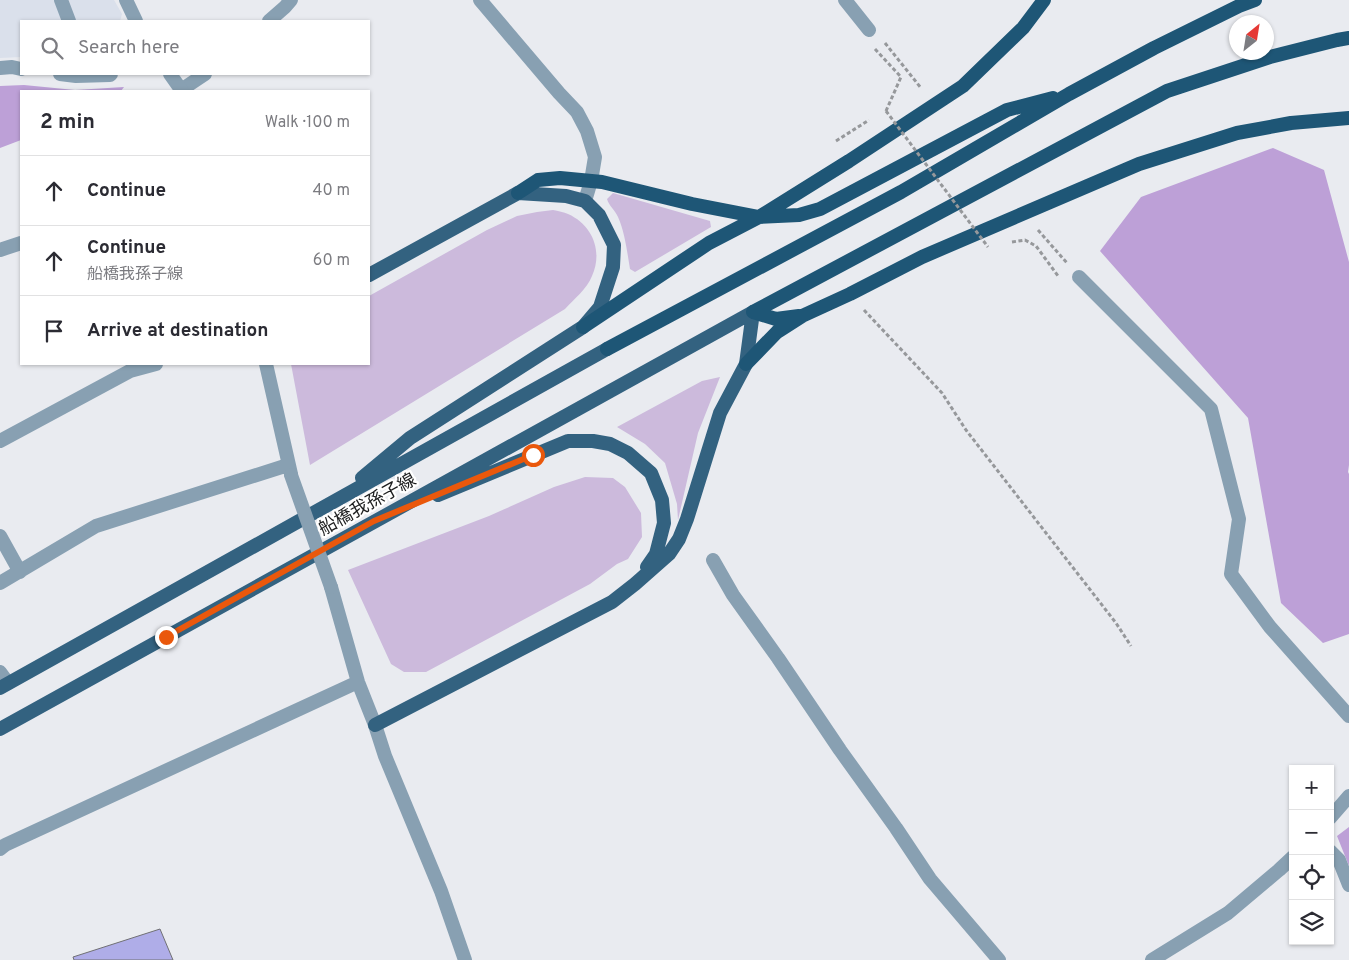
<!DOCTYPE html>
<html lang="en">
<head>
<meta charset="utf-8">
<style>
  :root { --surface:#fff; --page:#f7f7f7; --text:#2b2b33; --muted:#7c7c81; --line:#e1e1e2 }
  body { margin:0; font-family:Overpass,"Noto Sans JP",sans-serif; background:var(--page); color:var(--text) }
  .controls { position:absolute; right:15px; bottom:15px; display:grid; overflow:hidden; border-radius:0px; box-shadow:0 1px 4px #0004 }
  .controls button { width:45px; height:45px; display:grid; place-items:center; padding:0; border:0; border-bottom:1px solid var(--line); background:var(--surface); color:var(--text); font:25px sans-serif }
  .compass { position:absolute; left:1229px; top:15px; width:45px; height:45px; border-radius:50%; background:var(--surface); box-shadow:0 1px 4px #0004; rotate:30deg }
  .stop { position:absolute; width:15px; height:15px; margin:-11px; border:4px solid #ea580c; border-radius:50%; background:#fff }
  .stop.end { background:#ea580c; border-color:#fff; box-shadow:0 1px 5px #0008 }
  .list { margin:0; padding:0; list-style:none }
  h2 { display:flex; justify-content:space-between; align-items:center; height:65px; margin:0; padding:0 20px; font-size:21px }
  h2 small { font-size:16px; font-weight:400; color:var(--muted) }
  .list li { display:grid; grid-template-columns:32px 1fr auto; gap:15px; align-items:center; box-sizing:border-box; height:70px; padding:0 20px; border-top:1px solid var(--line) }
  .list b { display:block; font-size:19px; white-space:nowrap }
  .list p { margin:0; font-size:16px; white-space:nowrap; color:var(--muted) }
  .list em { font-size:16px; font-style:normal; color:var(--muted) }
  .icon { flex:none; width:28px; height:28px; fill:none; stroke:currentColor; stroke-width:2; stroke-linecap:round; stroke-linejoin:round }
  .map { position:relative; flex:none; width:1349px; height:960px; overflow:hidden }
  .search { position:absolute; background:var(--surface); box-shadow:0 1px 4px #0004; left:20px; top:20px; width:350px; height:55px; display:flex; align-items:center; gap:12px; box-sizing:border-box; padding:0 18px; border-radius:0px; color:var(--muted); font-size:19px }
  .panel { position:absolute; background:var(--surface); box-shadow:0 1px 4px #0004; left:20px; top:90px; width:350px; height:275px; border-radius:0px }
  .map>svg:first-child { display:block }
</style>
</head>
<body>
<div class="map">
<svg width="1349" height="960" viewBox="0 0 1349 960">
  <rect width="100%" height="100%" fill="#e9ebf0"/>
  <path fill="#dae0eb" d="M 0,0 L 114,0 L 122,14 L 120,21 L 21,21 L 21,57 L 0,58 Z"/>
  <path fill="#ccbadc" d="M 613,193 L 710,221 L 711,227 L 635,272 L 630,269 C 627,251 625,233 618,217 C 615,210 609,206 607,199 Z
    M 553,210 C 558,211 564,212 568,214 C 593,225 603,252 592,276 C 587,289 574,299 565,309 L 310,465 L 291,364 L 369,364 L 369,296 L 487,230 L 517,216 L 537,212 Z
    M 720,377 L 698,433 L 678,520 L 677,504 L 665,463 L 645,444 L 617,427 L 702,381 Z
    M 585,477 L 613,478 L 625,487 L 641,513 L 642,537 L 628,559 L 617,564 L 590,584 L 426,672 L 404,672 L 391,664 L 348,570 L 489,516 L 554,487 Z"/>
  <path fill="#bda0d7" d="M 24,85 L 75,90 L 124,87 L 121,91 L 21,91 L 21,140 L 0,148 L 0,86 Z
    M 1273,148 L 1324,170 L 1349,262 L 1349,465 L 1348,472 L 1349,474 L 1349,634 L 1323,643 L 1281,603 L 1248,418 L 1100,251 L 1141,197 Z
    M 1349,827 L 1349,866 L 1337,836 Z"/>
  <path fill="#afade8" stroke="#707074" d="M 160,929 L 173,960 L 74,960 L 73,957 Z"/>
  <g fill="none" stroke-linecap="round" stroke-linejoin="round">
    <path stroke="#96989b" stroke-width="3" stroke-dasharray="4 2.5" stroke-linecap="butt" d="M 885,43 L 921,88
      M 875,49 L 901,77 L 886,111
      M 836,141 L 869,120
      M 1038,230 L 1067,263
      M 1012,242 L 1025,240 L 1036,246 L 1058,276
      M 864,310 L 942,393 L 966,430 L 1116,623 L 1131,646"/>
    <path stroke="#88a0b2" stroke-width="14" d="M 61,0 L 69,21
      M 480,0 L 559,93 L 577,112 L 587,131 L 595,157 L 591,181 L 585,201
      M 845,0 L 869,30
      M 269,21 L 285,7 L 291,0
      M 181,90 L 205,74
      M 1079,277 L 1211,409 L 1239,519 L 1231,574 L 1270,627 L 1349,716
      M 713,560 L 733,595 L 778,658 L 840,750 L 896,828 L 930,879 L 999,960
      M 1330,851 L 1339,860 L 1349,885"/>
    <path stroke="#88a0b2" stroke-width="14" d="M 126,0 L 136,21
      M 0,68 L 12,67 L 21,69
      M 60,74 L 76,76 L 110,75 L 111,74
      M 170,74 L 182,91
      M 0,250 L 21,243
      M 266,364 L 291,474
      M 0,441 L 130,371 L 156,364
      M 0,536 L 20,572
      M 0,583 L 96,526 L 288,465
      M 331,587 L 358,682 L 375,725
      M 0,672 L 8,683
      M 1330,818 L 1349,796
      M 0,849 L 5,845 L 358,682
      M 1152,960 L 1228,913 L 1279,870 L 1293,857"/>
    <path stroke="#88a0b2" stroke-width="14" d="M 375,725 L 385,756 L 441,891 L 465,960"/>
    <path stroke="#336280" stroke-width="14" d="M 362,478 L 410,438 L 583,327 L 600,307 L 613,267 L 614,245 L 599,215 L 585,201 L 566,196 L 518,193 L 369,275
      M 438,495 L 568,441 L 593,441 L 610,444 L 628,453 L 651,473 L 662,500 L 664,523 L 656,554 L 647,567
      M 0,688 L 607,349
      M 375,725 L 612,602 L 635,584 L 669,554 L 679,539 L 687,519 L 720,413 L 746,364 L 753,312
      M 0,729 L 753,312"/>
    <path stroke="#1e5676" stroke-width="14" d="M 518,193 L 538,180 L 560,178 L 602,182 L 692,204 L 759,217 L 799,215 L 820,209 L 1007,110 L 1053,98
      M 753,312 L 1167,91 L 1270,57 L 1337,40 L 1349,38
      M 753,312 L 776,319 L 799,316
      M 583,327 L 709,243 L 759,217 L 849,161 L 963,86 L 1023,28 L 1044,0
      M 607,349 L 901,192 L 1069,94 L 1154,48 L 1239,6 L 1255,0
      M 746,364 L 777,332 L 802,316 L 850,294 L 922,257 L 1139,164 L 1237,133 L 1291,123 L 1349,118"/>
    <path stroke="#96989b" stroke-width="3" stroke-dasharray="4 2.5" stroke-linecap="butt" d="M 886,111 L 988,247"/>
    <path stroke="#88a0b2" stroke-width="14" d="M 291,475 L 331,587"/>
  </g>
  <g fill="none" stroke-linecap="round" stroke-linejoin="round">
    <path stroke="#ea580c" stroke-width="6" d="M 166,637 L 374,521 L 533,455"/>
  </g>
  <g text-anchor="middle" stroke-width="4.5" stroke-linejoin="round" paint-order="stroke">
    <g font-size="18" fill="#1c1d1e" stroke="#fff">
      <text transform="translate(367 504) rotate(-29)" y="6">船橋我孫子線</text>
    </g>
  </g>
</svg>
<div class="controls">
<button>+</button>
<button>−</button>
<button><svg class="icon" aria-label="locate" viewBox="0 0 24 24"><circle cx="12" cy="12" r="6"/><path d="M12 2v4M12 18v4M2 12h4M18 12h4"/></svg></button>
<button><svg class="icon" aria-label="layers" viewBox="0 0 24 24"><path d="M12 4l9 5-9 5-9-5zM3 14l9 5 9-5"/></svg></button>
</div>
<svg class="compass" viewBox="-18 -18 36 36"><path d="M0-13l5 13h-10z" fill="#e53935"/><path d="M0 13l5-13h-10z" fill="#7c7c81"/></svg>
<div class="stop" style="left:533px;top:455px"></div>
<div class="stop end" style="left:166px;top:637px"></div>
<div class="search"><svg class="icon" aria-label="search" viewBox="0 0 24 24"><circle cx="10" cy="10" r="6"/><path d="M15 15l6 6"/></svg>Search here</div>
<section class="panel">
<h2>2 min<small>Walk · 100 m</small></h2>
<ul class="list">
<li><svg class="icon" aria-label="ahead" viewBox="0 0 24 24"><path d="M12 20V5M6 11l6-6 6 6"/></svg><div><b>Continue</b></div><em>40 m</em></li>
<li><svg class="icon" aria-label="ahead" viewBox="0 0 24 24"><path d="M12 20V5M6 11l6-6 6 6"/></svg><div><b>Continue</b><p>船橋我孫子線</p></div><em>60 m</em></li>
<li><svg class="icon" aria-label="arrive" viewBox="0 0 24 24"><path d="M6 21V4h12l-3 4 3 4H6"/></svg><div><b>Arrive at destination</b></div></li>
</ul>
</section>
</div>
</body>
</html>
